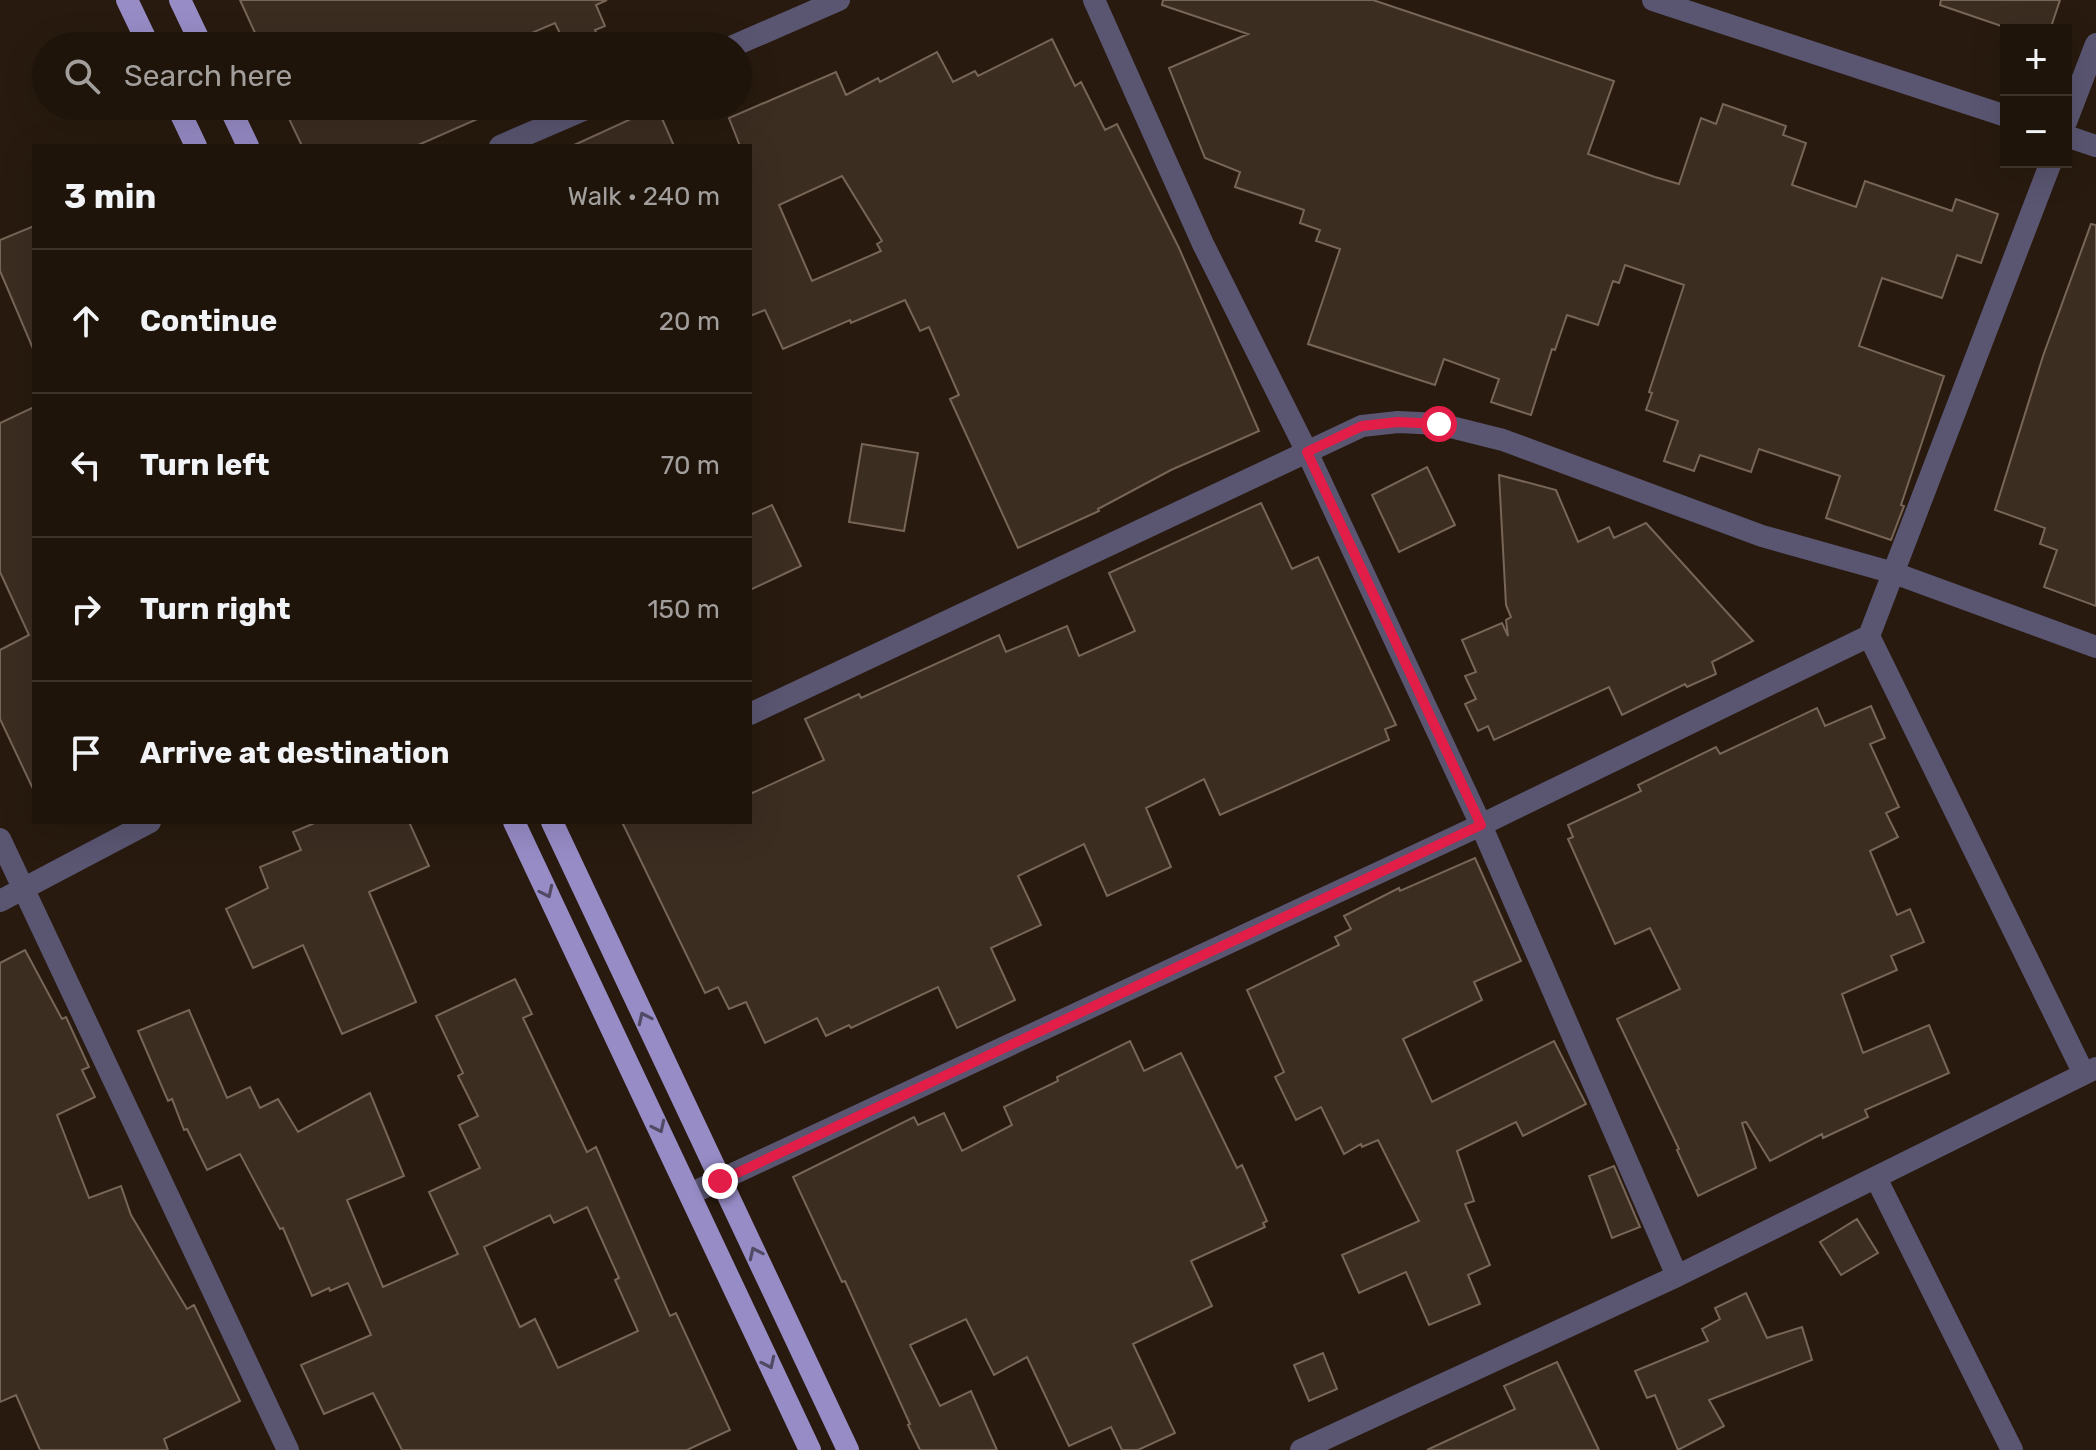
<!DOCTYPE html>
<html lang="en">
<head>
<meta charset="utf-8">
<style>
  :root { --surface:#1e140a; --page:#261d13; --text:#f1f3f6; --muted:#a19e9c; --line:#3c332b }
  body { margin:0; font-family:Rubik,sans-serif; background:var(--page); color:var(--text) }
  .controls { position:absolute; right:24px; top:24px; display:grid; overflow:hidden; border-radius:0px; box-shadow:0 8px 32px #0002 }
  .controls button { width:72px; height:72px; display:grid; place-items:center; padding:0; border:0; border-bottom:2px solid var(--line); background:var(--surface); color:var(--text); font:40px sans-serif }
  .stop { position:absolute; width:24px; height:24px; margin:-18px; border:6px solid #e11d48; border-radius:50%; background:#fff }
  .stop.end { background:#e11d48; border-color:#fff; box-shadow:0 2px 8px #0008 }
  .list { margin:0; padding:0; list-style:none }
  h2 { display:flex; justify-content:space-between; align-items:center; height:104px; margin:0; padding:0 32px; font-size:34px }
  h2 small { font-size:26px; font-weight:400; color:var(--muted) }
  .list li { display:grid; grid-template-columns:52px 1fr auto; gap:24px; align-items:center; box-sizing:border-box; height:144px; padding:0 32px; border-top:2px solid var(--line) }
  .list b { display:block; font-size:30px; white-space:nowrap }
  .list em { font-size:26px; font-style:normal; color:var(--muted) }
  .icon { flex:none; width:44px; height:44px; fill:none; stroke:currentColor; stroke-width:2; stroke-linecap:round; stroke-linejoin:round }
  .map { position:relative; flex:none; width:2096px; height:1450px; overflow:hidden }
  .search { position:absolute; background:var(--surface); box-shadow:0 8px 32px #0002; left:32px; top:32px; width:720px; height:88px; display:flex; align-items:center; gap:20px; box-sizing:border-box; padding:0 28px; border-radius:44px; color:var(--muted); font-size:30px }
  .panel { position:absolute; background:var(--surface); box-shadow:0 8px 32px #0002; left:32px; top:144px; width:720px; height:680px; border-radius:0px }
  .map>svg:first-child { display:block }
</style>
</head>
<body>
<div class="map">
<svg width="2096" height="1450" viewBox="0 0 2096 1450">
  <rect width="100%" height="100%" fill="#281a0e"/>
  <path fill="#3c2d21" stroke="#776658" stroke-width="2" fill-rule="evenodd" d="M 240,0 L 607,0 L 596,5 L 605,26 L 595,30 L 602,46 L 566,46 L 555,23 L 501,46 L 261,46 Z
    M 1163,0 L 1373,0 L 1614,81 L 1588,154 L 1655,177 L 1679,184 L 1701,118 L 1716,124 L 1723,104 L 1786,126 L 1783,135 L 1806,143 L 1792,185 L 1856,207 L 1865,181 L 1952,211 L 1956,199 L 1998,214 L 1981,263 L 1957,255 L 1942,298 L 1882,278 L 1859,346 L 1944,376 L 1901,505 L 1904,506 L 1891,540 L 1826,518 L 1840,476 L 1759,449 L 1751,472 L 1700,455 L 1694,471 L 1664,461 L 1678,421 L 1646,410 L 1652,393 L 1649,392 L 1684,285 L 1625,265 L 1619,283 L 1613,281 L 1598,325 L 1567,315 L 1555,350 L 1552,349 L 1531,415 L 1491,402 L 1499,379 L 1444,359 L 1435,385 L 1308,344 L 1340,249 L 1316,241 L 1320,230 L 1300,223 L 1304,210 L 1235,187 L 1240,172 L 1205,158 L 1169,68 L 1248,34 L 1162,5 Z
    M 1941,0 L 2060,0 L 2050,30 L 2013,30 L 1940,5 Z
    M 1052,39 L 1075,86 L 1081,82 L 1105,130 L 1117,124 L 1179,248 L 1259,431 L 1171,470 L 1098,509 L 1099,511 L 1018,548 L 950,399 L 959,395 L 929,327 L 920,331 L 905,300 L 851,323 L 850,320 L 783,349 L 765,310 L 750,316 L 750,146 L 740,146 L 729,118 L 836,72 L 846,95 L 878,78 L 880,82 L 937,52 L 953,82 L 975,71 L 978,76 ZM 842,176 L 882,241 L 877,244 L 881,251 L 812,281 L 779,205 Z
    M 283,106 L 507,106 L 416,146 L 302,146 Z
    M 657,107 L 674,146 L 572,146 Z
    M 2091,224 L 2096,225 L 2096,606 L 2044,587 L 2057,550 L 2040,544 L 2045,528 L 1995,510 L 2043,356 Z
    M 34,226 L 34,351 L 0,271 L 0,240 Z
    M 34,407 L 34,791 L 0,719 L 0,650 L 29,635 L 0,572 L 0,423 Z
    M 862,444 L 918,453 L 904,531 L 849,522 Z
    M 1427,467 L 1455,525 L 1399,552 L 1372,495 Z
    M 1499,475 L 1556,490 L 1578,542 L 1609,527 L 1614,538 L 1646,523 L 1753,641 L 1712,662 L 1716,674 L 1687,687 L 1685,684 L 1622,715 L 1609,687 L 1494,740 L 1488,726 L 1478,731 L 1465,704 L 1476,699 L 1465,676 L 1476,672 L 1462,640 L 1502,623 L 1508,636 L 1506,620 L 1511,617 L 1506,605 Z
    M 1261,503 L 1292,569 L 1318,557 L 1396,725 L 1385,729 L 1389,740 L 1220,815 L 1204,779 L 1146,808 L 1171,867 L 1107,896 L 1084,844 L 1018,876 L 1041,925 L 991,948 L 1015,1000 L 957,1028 L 938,987 L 851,1028 L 849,1025 L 826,1036 L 817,1018 L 765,1043 L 746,1002 L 729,1009 L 718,987 L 705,993 L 622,822 L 750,822 L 750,794 L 824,760 L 805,719 L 859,694 L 861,698 L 999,635 L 1006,652 L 1067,626 L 1079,656 L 1135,631 L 1109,573 Z
    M 772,505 L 801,566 L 750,590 L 750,515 Z
    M 1871,706 L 1885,738 L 1870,744 L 1899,807 L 1886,813 L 1898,837 L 1870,851 L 1897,915 L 1910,909 L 1924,942 L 1891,956 L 1897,970 L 1842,994 L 1863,1053 L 1929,1025 L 1949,1073 L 1865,1110 L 1868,1117 L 1823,1138 L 1822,1134 L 1770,1161 L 1746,1122 L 1742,1123 L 1756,1168 L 1698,1196 L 1677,1150 L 1679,1149 L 1617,1019 L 1680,989 L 1650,928 L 1615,944 L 1568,839 L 1573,837 L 1568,825 L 1641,791 L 1638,785 L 1716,747 L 1720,754 L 1817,708 L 1825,726 Z
    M 317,822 L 409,822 L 429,866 L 369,892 L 416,1002 L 342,1034 L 303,945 L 253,968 L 226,909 L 268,888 L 260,867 L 301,850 L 293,832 Z
    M 1475,858 L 1521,961 L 1474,982 L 1482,1000 L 1403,1039 L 1432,1102 L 1554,1041 L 1586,1104 L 1523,1136 L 1516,1122 L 1457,1151 L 1474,1201 L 1465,1204 L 1490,1265 L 1468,1275 L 1480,1304 L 1429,1325 L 1406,1272 L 1359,1293 L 1342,1255 L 1419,1221 L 1378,1140 L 1362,1147 L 1361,1144 L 1344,1154 L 1321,1107 L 1296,1120 L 1275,1077 L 1284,1072 L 1247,990 L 1339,945 L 1335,937 L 1351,929 L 1344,916 L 1399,888 L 1400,891 Z
    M 25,950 L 62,1019 L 66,1017 L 89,1067 L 82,1070 L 95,1097 L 57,1115 L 89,1198 L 121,1186 L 131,1215 L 187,1309 L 194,1305 L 240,1401 L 164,1439 L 168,1450 L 40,1450 L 16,1395 L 0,1402 L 0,963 Z
    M 515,979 L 532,1014 L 523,1018 L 587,1152 L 596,1147 L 670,1316 L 676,1313 L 730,1430 L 687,1450 L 402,1450 L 373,1393 L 324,1414 L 301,1365 L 371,1335 L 348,1283 L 330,1291 L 329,1288 L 312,1296 L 283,1228 L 280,1229 L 240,1154 L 207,1170 L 187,1129 L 184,1130 L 172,1099 L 168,1101 L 138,1031 L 189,1010 L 227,1098 L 250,1087 L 260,1108 L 278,1099 L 298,1132 L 370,1093 L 404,1176 L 347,1200 L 383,1287 L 458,1254 L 429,1192 L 480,1168 L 459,1125 L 478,1116 L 458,1076 L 463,1073 L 436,1016 ZM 587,1207 L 619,1278 L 615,1280 L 638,1331 L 558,1368 L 535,1319 L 520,1327 L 484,1247 L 550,1215 L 554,1223 Z
    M 1130,1041 L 1144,1071 L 1181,1053 L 1237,1168 L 1242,1165 L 1267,1221 L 1263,1223 L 1265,1227 L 1191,1261 L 1212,1306 L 1133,1344 L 1175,1433 L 1138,1450 L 1122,1450 L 1111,1427 L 1069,1446 L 1027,1357 L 994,1375 L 966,1319 L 910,1345 L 940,1406 L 971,1391 L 997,1450 L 920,1450 L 908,1425 L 910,1424 L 845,1281 L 842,1282 L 793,1177 L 914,1117 L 918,1125 L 944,1113 L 962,1151 L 1012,1125 L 1004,1107 L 1058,1081 L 1057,1077 Z
    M 1614,1166 L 1640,1227 L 1612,1238 L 1589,1176 Z
    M 1857,1219 L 1878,1253 L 1841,1275 L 1820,1242 Z
    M 1746,1293 L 1767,1338 L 1802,1327 L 1812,1360 L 1709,1400 L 1724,1426 L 1678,1450 L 1655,1395 L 1647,1398 L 1635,1371 L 1708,1341 L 1702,1329 L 1720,1319 L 1715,1308 Z
    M 1323,1353 L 1337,1389 L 1309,1401 L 1294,1365 Z
    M 1557,1362 L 1599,1450 L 1427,1450 L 1515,1409 L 1504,1386 Z"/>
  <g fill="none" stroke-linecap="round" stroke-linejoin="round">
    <path stroke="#5a5571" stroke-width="22" d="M 1094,0 L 1203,244 L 1307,452 L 1481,825 L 1677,1276
      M 733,46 L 839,0
      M 2066,122 L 2096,44
      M 500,146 L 593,106
      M 1869,636 L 2084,1074
      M 750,714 L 1362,426 L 1398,422 L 1439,424 L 1503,440 L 1762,536 L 1894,573 L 2096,647
      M 0,839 L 288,1450
      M 0,901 L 150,822
      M 1876,1178 L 2012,1450
      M 690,1194 L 1481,825 L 1869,636 L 2051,162
      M 1301,1450 L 1677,1276 L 2096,1068"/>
    <path stroke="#5a5571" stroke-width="22" d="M 1653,0 L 2006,116
      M 2066,136 L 2096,146"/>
    <path stroke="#978cc6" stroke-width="22" d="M 127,0 L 149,46
      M 180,0 L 202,46
      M 177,106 L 196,146
      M 229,106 L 248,146
      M 514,822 L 810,1450
      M 552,822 L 848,1450"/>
  </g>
  <defs><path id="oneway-chevron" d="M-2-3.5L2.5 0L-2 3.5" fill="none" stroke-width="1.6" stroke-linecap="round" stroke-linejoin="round" transform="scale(2)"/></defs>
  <g stroke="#524a64">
    <use href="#oneway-chevron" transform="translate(547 892) rotate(65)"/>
    <use href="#oneway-chevron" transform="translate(644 1018) rotate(-115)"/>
    <use href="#oneway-chevron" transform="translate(659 1127) rotate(65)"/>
    <use href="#oneway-chevron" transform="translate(755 1253) rotate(-115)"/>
    <use href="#oneway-chevron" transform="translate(769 1363) rotate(65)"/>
  </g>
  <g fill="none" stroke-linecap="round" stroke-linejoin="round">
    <path stroke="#e11d48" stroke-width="10" d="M 720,1181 L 1481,825 L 1307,452 L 1362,426 L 1398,422 L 1439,424"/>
  </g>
</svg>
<div class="controls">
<button>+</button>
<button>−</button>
</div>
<div class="stop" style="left:1439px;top:424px"></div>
<div class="stop end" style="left:720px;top:1181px"></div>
<div class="search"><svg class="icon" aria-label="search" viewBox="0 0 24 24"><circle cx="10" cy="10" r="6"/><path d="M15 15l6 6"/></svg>Search here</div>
<section class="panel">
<h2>3 min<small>Walk · 240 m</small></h2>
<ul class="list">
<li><svg class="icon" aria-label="ahead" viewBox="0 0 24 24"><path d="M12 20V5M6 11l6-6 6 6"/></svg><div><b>Continue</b></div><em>20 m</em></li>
<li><svg class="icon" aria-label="left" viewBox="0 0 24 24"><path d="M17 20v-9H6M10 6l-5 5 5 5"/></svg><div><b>Turn left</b></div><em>70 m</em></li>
<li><svg class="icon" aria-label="right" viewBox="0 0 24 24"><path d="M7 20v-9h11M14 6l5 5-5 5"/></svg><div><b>Turn right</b></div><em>150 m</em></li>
<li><svg class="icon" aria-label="arrive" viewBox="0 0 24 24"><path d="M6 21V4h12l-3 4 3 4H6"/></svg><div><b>Arrive at destination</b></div></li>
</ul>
</section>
</div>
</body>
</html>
